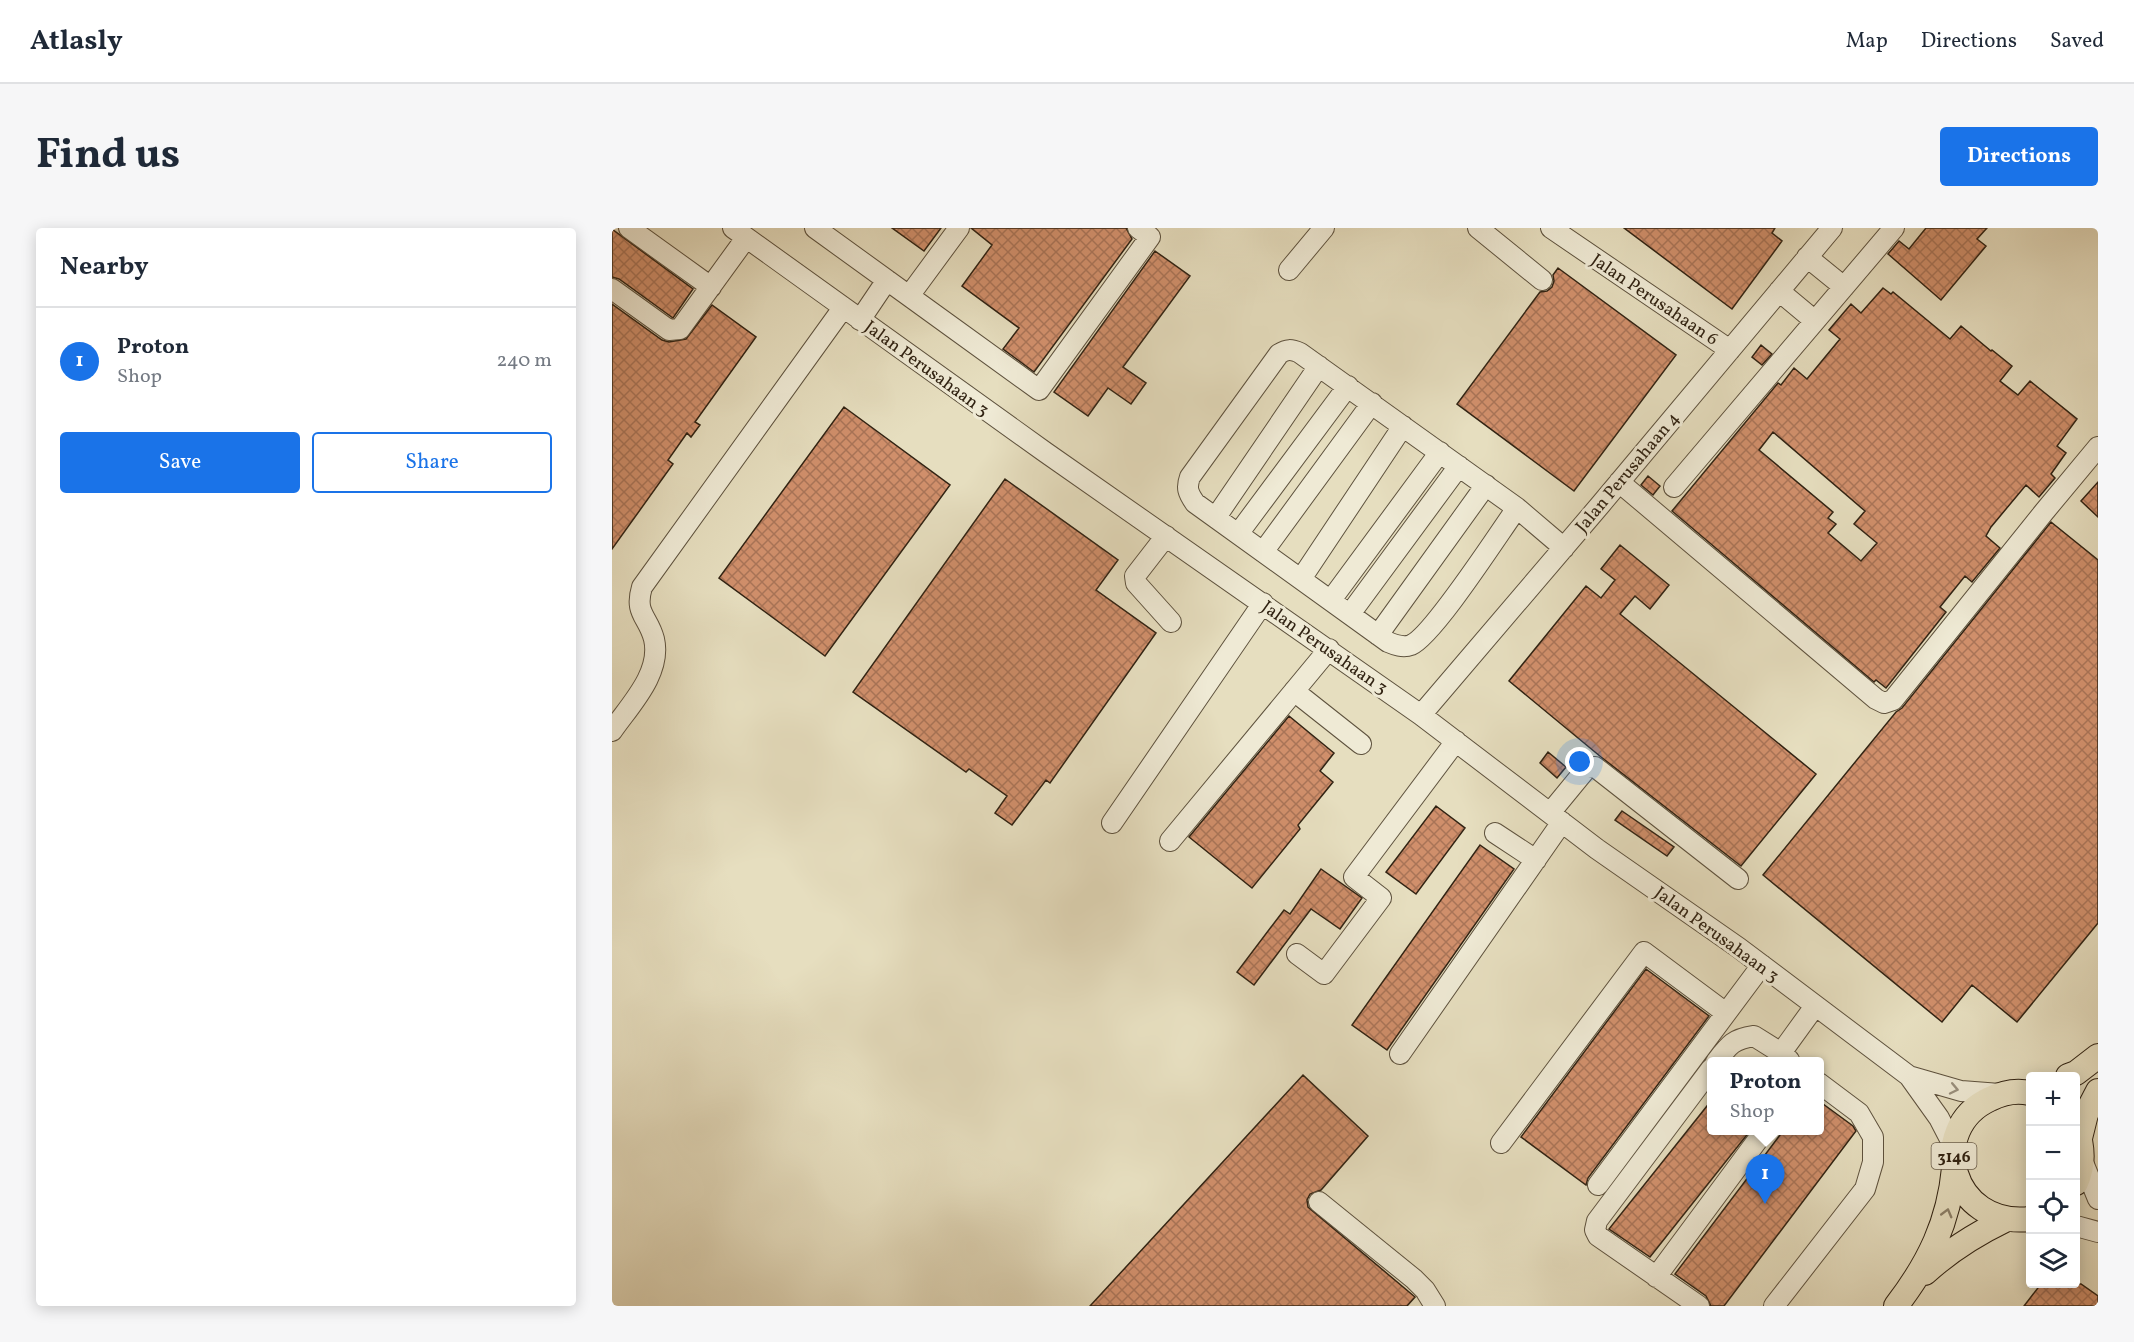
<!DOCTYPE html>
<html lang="en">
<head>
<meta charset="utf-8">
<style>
  :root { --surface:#fff; --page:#f6f6f7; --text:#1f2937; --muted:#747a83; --line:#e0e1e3; --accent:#1a73e8 }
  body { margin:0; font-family:Vollkorn,serif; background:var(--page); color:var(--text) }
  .controls { position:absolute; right:18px; bottom:18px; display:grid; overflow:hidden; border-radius:6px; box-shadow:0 3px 15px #0003 }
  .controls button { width:54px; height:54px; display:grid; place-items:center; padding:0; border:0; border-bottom:2px solid var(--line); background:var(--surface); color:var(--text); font:30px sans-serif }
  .you { position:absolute; left:968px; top:534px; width:21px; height:21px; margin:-15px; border:4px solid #fff; border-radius:50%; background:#1a73e8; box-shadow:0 0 0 9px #1a73e833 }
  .badge { display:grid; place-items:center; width:39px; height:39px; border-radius:50%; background:var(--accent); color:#fff; font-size:20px; font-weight:700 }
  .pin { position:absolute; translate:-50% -50px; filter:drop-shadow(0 2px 3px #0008) }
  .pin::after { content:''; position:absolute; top:32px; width:21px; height:18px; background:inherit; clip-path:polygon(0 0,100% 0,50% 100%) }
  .popup { position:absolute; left:1095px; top:829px; width:117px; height:78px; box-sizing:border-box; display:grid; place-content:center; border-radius:6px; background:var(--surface); filter:drop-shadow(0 2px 4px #0005); font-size:20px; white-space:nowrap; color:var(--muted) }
  .popup b { font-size:22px; color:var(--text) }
  .popup::after { content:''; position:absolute; left:50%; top:100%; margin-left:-12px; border:12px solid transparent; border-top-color:var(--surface) }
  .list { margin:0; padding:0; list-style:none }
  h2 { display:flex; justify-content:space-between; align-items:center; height:78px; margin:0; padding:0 24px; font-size:26px }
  h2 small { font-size:20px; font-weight:400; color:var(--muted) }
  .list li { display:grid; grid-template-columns:39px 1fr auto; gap:18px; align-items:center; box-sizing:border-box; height:108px; padding:0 24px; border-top:2px solid var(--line) }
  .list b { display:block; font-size:22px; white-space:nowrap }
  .list p { margin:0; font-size:20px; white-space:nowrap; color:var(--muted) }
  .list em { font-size:20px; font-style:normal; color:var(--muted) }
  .actions { display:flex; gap:12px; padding:18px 24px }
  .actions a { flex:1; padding:14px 0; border:2px solid var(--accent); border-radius:6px; text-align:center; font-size:21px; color:var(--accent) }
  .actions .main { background:var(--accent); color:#fff }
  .icon { flex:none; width:33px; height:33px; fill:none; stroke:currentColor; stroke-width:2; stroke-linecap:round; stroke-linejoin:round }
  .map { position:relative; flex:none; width:1486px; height:1078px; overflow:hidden; border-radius:6px }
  header { display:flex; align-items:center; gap:36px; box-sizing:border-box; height:84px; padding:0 30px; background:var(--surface); border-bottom:2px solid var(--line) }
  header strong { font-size:28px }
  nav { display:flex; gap:33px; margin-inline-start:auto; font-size:21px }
  .intro { display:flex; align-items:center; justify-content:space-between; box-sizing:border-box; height:144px; padding:0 36px }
  h1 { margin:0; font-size:42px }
  .button { padding:15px 27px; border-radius:6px; background:var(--accent); color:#fff; font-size:21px; font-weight:700 }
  main { display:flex; gap:36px; padding:0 36px }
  aside { flex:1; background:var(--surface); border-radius:6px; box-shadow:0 3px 15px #0003 }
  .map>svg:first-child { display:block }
</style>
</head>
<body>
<header>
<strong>Atlasly</strong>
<nav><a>Map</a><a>Directions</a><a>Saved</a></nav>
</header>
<div class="intro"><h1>Find us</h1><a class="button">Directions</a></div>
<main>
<aside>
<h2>Nearby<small></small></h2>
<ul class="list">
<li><span class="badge">1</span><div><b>Proton</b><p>Shop</p></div><em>240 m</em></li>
</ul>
<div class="actions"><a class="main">Save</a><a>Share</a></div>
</aside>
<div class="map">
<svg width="1486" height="1078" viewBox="0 0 1486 1078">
  <defs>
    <pattern id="building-cross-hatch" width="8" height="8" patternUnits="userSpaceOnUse" patternTransform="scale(1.5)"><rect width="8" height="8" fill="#d08f6b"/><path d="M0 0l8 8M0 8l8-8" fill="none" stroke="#a97457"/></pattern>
  </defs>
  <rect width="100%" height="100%" fill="#e6debf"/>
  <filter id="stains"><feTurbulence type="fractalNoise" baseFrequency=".00333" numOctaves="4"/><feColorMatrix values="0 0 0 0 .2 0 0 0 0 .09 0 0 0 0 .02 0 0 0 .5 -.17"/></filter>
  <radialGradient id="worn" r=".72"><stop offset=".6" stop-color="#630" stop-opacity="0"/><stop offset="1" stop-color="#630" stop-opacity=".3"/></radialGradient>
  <path fill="url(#building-cross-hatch)" stroke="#312313" stroke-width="1.5" fill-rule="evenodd" d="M 280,0 L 329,0 L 312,23 Z
    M 359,0 L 514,0 L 520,11 L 422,144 L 391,121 L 407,100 L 350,58 L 380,17 Z
    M 1012,0 L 1163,0 L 1160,5 L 1170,13 L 1120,81 Z
    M 1314,0 L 1375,0 L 1365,11 L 1374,18 L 1329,72 L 1276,26 L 1287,13 L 1297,21 Z
    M 0,1 L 81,61 L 61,90 L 7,51 L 0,49 Z
    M 543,23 L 578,48 L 511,139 L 534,155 L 519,176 L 496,160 L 476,188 L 442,164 Z
    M 946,40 L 1064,127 L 962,263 L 845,176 L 928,64 L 935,63 L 940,59 L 942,53 L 941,47 Z
    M 1271,60 L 1279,66 L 1281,64 L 1338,111 L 1349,98 L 1379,123 L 1380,122 L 1400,138 L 1388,153 L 1406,167 L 1418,153 L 1465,191 L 1445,218 L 1454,225 L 1439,246 L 1443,250 L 1427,269 L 1414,257 L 1379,299 L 1374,308 L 1388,320 L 1360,354 L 1353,348 L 1328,379 L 1334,384 L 1274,460 L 1264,452 L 1262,454 L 1060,283 L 1166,155 L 1169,157 L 1182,140 L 1195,151 L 1228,111 L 1217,102 L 1239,76 L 1249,85 ZM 1161,204 L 1253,283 L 1242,296 L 1265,315 L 1249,333 L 1216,305 L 1224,296 L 1216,290 L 1221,284 L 1147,222 Z
    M 0,76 L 50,112 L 57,114 L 74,111 L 100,77 L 144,109 L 83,194 L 88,197 L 79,209 L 75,205 L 56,232 L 61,236 L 0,321 Z
    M 1149,117 L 1160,126 L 1150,137 L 1140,129 Z
    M 232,179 L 338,257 L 213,428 L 107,350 Z
    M 1036,248 L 1048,258 L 1041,267 L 1029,257 Z
    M 393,251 L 506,332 L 484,362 L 544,405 L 438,555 L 434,552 L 400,597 L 383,585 L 395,568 L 357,541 L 354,544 L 241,464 Z
    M 1486,254 L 1486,289 L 1469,273 Z
    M 1439,294 L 1486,332 L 1486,695 L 1405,794 L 1360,757 L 1330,794 L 1151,647 L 1284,484 L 1290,480 Z
    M 1008,317 L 1057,357 L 1038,381 L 1023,368 L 1008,386 L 1204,546 L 1129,638 L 989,529 L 897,453 L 974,358 L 989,370 L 1003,352 L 989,341 Z
    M 677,488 L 722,525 L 708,543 L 721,554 L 686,597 L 688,601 L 640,660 L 577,609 Z
    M 936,524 L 954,539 L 945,550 L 928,535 Z
    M 824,578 L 853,600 L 804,666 L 774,644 Z
    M 1010,583 L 1062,619 L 1055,628 L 1003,592 Z
    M 868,617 L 902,641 L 775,822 L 740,797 Z
    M 709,641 L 750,670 L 728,701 L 699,681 L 642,757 L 625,744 L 672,682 L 678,686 Z
    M 1034,741 L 1097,788 L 976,950 L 974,957 L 909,909 Z
    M 691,847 L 756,908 L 709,962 L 698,966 L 695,972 L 696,979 L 803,1069 L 795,1078 L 478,1078 Z
    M 1099,873 L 1099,903 L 1138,903 L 1038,1029 L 997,1001 Z
    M 1207,873 L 1241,898 L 1244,903 L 1112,1078 L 1099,1078 L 1094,1068 L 1063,1046 L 1171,903 L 1207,903 Z
    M 1429,1056 L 1469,1056 L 1486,1068 L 1486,1078 L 1412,1078 Z"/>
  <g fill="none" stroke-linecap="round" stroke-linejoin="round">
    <g stroke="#5e523e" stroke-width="22">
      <path id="minor" d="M 17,0 L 99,59
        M 121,0 L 433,224 L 809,487 L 985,621 L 1127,720 L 1297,848 L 1327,890 L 1342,919
        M 203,0 L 297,68
        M 347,0 L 297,68 L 427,162 L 538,9 L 526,0
        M 866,0 L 930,52
        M 939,0 L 1118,122
        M 1195,29 L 1232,59
        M 677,42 L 712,0
        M 0,61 L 57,102 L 68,101 L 134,10
        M 1167,63 L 1203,93
        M 248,92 L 275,52
        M 1007,254 L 1264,471 L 1272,475 L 1281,472 L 1432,284 L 1486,219
        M 1062,259 L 1282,0
        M 905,280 C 887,305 821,408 799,417 C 791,420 783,417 776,414 L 583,275 C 576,265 574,260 578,249 L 667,126 C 675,121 679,121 688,125 L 905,280 L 952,320
        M 604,289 L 707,138
        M 626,306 L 736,158
        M 554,308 L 523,348 L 524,355 L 559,394
        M 651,324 L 760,175
        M 689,351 L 791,198
        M 719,372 L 828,224
        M 738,386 L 847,238
        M 766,407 L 874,257
        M 682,463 L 749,516
        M 809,487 L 989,276 L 1220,0
        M 0,503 C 18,477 50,445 42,411 C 36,388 22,386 30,359 L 231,80
        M 938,585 L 975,540 L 983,539 L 1126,651
        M 500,595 L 651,375
        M 883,605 L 924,632
        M 558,613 L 717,421
        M 685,726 L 712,746 L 769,670 L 742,649 L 844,513
        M 788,826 L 950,594
        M 1177,832 L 1169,825 L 1203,778
        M 1104,834 C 1117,817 1121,811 1142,808 L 1169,825
        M 1297,848 L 1349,863 L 1388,866
        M 889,915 L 1032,724 L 1114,785
        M 1470,932 L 1486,971
        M 986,957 L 1150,737
        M 707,974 L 802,1051 L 813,1062 L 823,1078
        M 1464,998 L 1486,1004
        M 1044,1049 L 1153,902
        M 1087,1078 L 986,1008 L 983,1002 L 985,993 L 1099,841
        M 1162,1078 L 1253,961 L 1261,934 L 1261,909 L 1247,885 L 1207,855"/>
    </g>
    <g stroke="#312313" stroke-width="26">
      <path id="major" d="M 1456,848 L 1464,845 L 1486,828
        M 1418,865 C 1405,862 1390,865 1378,871 C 1313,901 1339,1000 1418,991
        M 1464,899 C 1471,918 1472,937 1464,955
        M 1468,910 L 1474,886 L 1486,863
        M 1313,1045 C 1337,1023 1364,1006 1393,992
        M 1284,1078 C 1317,1035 1337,994 1342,940"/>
    </g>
    <use href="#minor" stroke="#efead5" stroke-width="20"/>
    <use href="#major" stroke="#e6debf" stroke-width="24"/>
  </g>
  <defs><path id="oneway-chevron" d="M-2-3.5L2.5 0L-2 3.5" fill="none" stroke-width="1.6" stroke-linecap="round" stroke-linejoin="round" transform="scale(1.5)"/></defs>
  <use stroke="#9a907e" href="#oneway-chevron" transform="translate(1342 861) rotate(12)"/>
  <use stroke="#8c8069" href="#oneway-chevron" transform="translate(1335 985) rotate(-75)"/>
  <g text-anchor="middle" stroke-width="6" stroke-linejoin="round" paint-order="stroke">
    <rect fill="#efead5" stroke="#6a5f4d" stroke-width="1.5" x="1319.5" y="915" width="45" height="26" rx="4.5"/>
    <g font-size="16" font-weight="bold" fill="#312313">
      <text x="1342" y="934">3146</text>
    </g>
    <g font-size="18" fill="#312313" stroke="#efead5">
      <text transform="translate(1043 71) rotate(34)" y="6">Jalan Perusahaan 6</text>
      <text transform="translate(315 140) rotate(36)" y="6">Jalan Perusahaan 3</text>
      <text transform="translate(1015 244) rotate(-50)" y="6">Jalan Perusahaan 4</text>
      <text transform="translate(713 419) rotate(35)" y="6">Jalan Perusahaan 3</text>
      <text transform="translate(1105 706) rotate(36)" y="6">Jalan Perusahaan 3</text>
    </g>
  </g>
  <rect width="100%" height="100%" filter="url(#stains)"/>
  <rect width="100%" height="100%" fill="url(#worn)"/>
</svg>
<div class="controls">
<button>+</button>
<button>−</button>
<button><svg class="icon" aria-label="locate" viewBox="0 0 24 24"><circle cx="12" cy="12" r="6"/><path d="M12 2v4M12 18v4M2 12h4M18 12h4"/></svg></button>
<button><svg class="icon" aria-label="layers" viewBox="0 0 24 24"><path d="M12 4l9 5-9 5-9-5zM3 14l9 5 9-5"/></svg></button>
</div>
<div class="you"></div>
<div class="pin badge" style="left:1153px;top:976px">1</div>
<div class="popup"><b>Proton</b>Shop</div>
</div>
</main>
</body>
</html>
